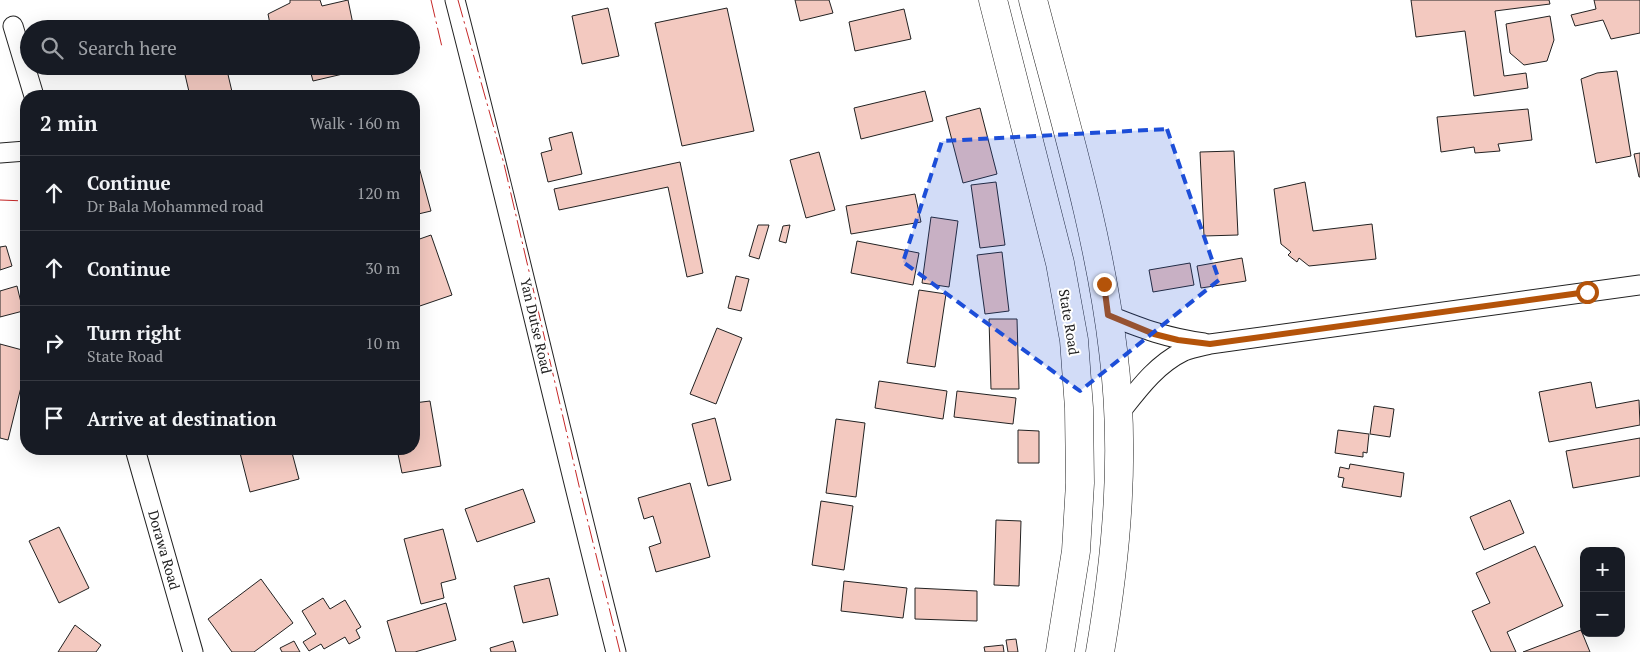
<!DOCTYPE html>
<html lang="en">
<head>
<meta charset="utf-8">
<style>
  :root { --surface:#171b24; --page:#20242c; --text:#f1f3f6; --muted:#9ea1a6; --line:#363941 }
  body { margin:0; font-family:"PT Serif",serif; background:var(--page); color:var(--text) }
  .controls { position:absolute; right:15px; bottom:15px; display:grid; overflow:hidden; border-radius:10px; box-shadow:0 5px 20px #0002 }
  .controls button { width:45px; height:45px; display:grid; place-items:center; padding:0; border:0; border-bottom:1px solid var(--line); background:var(--surface); color:var(--text); font:25px sans-serif }
  .stop { position:absolute; width:15px; height:15px; margin:-11px; border:4px solid #b45309; border-radius:50%; background:#fff }
  .stop.end { background:#b45309; border-color:#fff; box-shadow:0 1px 5px #0008 }
  .list { margin:0; padding:0; list-style:none }
  h2 { display:flex; justify-content:space-between; align-items:center; height:65px; margin:0; padding:0 20px; font-size:21px }
  h2 small { font-size:16px; font-weight:400; color:var(--muted) }
  .list li { display:grid; grid-template-columns:32px 1fr auto; gap:15px; align-items:center; box-sizing:border-box; height:75px; padding:0 20px; border-top:1px solid var(--line) }
  .list b { display:block; font-size:19px; white-space:nowrap }
  .list p { margin:0; font-size:16px; white-space:nowrap; color:var(--muted) }
  .list em { font-size:16px; font-style:normal; color:var(--muted) }
  .icon { flex:none; width:28px; height:28px; fill:none; stroke:currentColor; stroke-width:2; stroke-linecap:round; stroke-linejoin:round }
  .map { position:relative; flex:none; width:1640px; height:652px; overflow:hidden }
  .search { position:absolute; background:var(--surface); box-shadow:0 5px 20px #0002; left:20px; top:20px; width:400px; height:55px; display:flex; align-items:center; gap:12px; box-sizing:border-box; padding:0 18px; border-radius:28px; color:var(--muted); font-size:19px }
  .panel { position:absolute; background:var(--surface); box-shadow:0 5px 20px #0002; left:20px; top:90px; width:400px; height:365px; border-radius:20px }
  .map>svg:first-child { display:block }
</style>
</head>
<body>
<div class="map">
<svg width="1640" height="652" viewBox="0 0 1640 652">
  <rect width="100%" height="100%" fill="#fff"/>
  <path fill="#f3c9c0" stroke="#222" d="M 290,0 L 320,0 L 322,6 L 348,0 L 354,29 L 271,29 L 268,14 L 290,3 Z
    M 795,0 L 829,0 L 833,13 L 800,21 Z
    M 1411,0 L 1549,0 L 1550,4 L 1495,11 L 1504,76 L 1526,73 L 1528,88 L 1474,96 L 1465,31 L 1416,37 Z
    M 1594,0 L 1640,0 L 1640,33 L 1611,39 L 1603,20 L 1575,26 L 1571,15 L 1596,9 Z
    M 608,8 L 619,56 L 582,64 L 572,16 Z
    M 727,8 L 754,131 L 682,146 L 655,23 Z
    M 904,9 L 911,39 L 855,51 L 849,22 Z
    M 1550,16 L 1554,40 L 1547,61 L 1524,65 L 1510,53 L 1506,24 Z
    M 183,66 L 226,66 L 233,96 L 190,96 Z
    M 309,66 L 363,66 L 364,69 L 313,81 Z
    M 1617,71 L 1631,156 L 1596,163 L 1581,79 L 1597,73 Z
    M 925,91 L 933,121 L 861,139 L 854,108 Z
    M 980,108 L 997,174 L 963,183 L 946,117 Z
    M 1528,109 L 1532,140 L 1498,144 L 1500,151 L 1475,153 L 1474,147 L 1441,152 L 1437,117 Z
    M 572,132 L 582,174 L 548,182 L 541,153 L 552,150 L 549,138 Z
    M 1234,151 L 1238,235 L 1204,236 L 1200,152 Z
    M 819,152 L 835,210 L 806,218 L 790,160 Z
    M 1640,153 L 1640,177 L 1639,177 L 1634,154 Z
    M 680,162 L 703,273 L 687,277 L 668,187 L 559,210 L 554,189 Z
    M 419,167 L 431,211 L 414,215 L 414,168 Z
    M 996,182 L 1005,245 L 980,248 L 971,185 Z
    M 1305,182 L 1313,231 L 1372,224 L 1376,259 L 1309,266 L 1299,258 L 1297,262 L 1288,255 L 1291,252 L 1281,244 L 1274,189 Z
    M 915,194 L 921,222 L 851,234 L 846,206 Z
    M 931,217 L 958,221 L 949,287 L 922,283 Z
    M 758,225 L 769,225 L 759,259 L 749,256 Z
    M 790,225 L 786,243 L 779,241 L 783,226 Z
    M 431,235 L 452,295 L 414,308 L 414,241 Z
    M 857,241 L 919,253 L 913,285 L 851,273 Z
    M 6,246 L 12,266 L 0,270 L 0,247 Z
    M 1002,252 L 1009,311 L 985,314 L 977,255 Z
    M 1242,258 L 1246,281 L 1201,288 L 1197,266 Z
    M 1190,263 L 1194,285 L 1153,292 L 1149,270 Z
    M 736,276 L 749,279 L 741,311 L 728,308 Z
    M 17,286 L 23,311 L 0,317 L 0,291 Z
    M 919,290 L 946,294 L 935,367 L 907,363 Z
    M 989,319 L 1017,319 L 1019,389 L 991,389 Z
    M 717,328 L 742,338 L 716,404 L 690,394 Z
    M 0,344 L 26,351 L 26,367 L 8,440 L 0,438 Z
    M 879,381 L 947,391 L 943,419 L 875,408 Z
    M 1591,382 L 1596,408 L 1639,400 L 1640,425 L 1549,442 L 1539,392 Z
    M 957,391 L 1016,398 L 1013,424 L 954,417 Z
    M 430,401 L 441,466 L 402,473 L 397,449 L 414,449 L 414,403 Z
    M 1374,406 L 1394,409 L 1390,437 L 1370,434 Z
    M 715,418 L 731,480 L 708,486 L 692,424 Z
    M 836,419 L 865,423 L 856,497 L 826,493 Z
    M 1018,430 L 1039,431 L 1039,463 L 1018,463 Z
    M 1338,430 L 1369,434 L 1367,453 L 1363,452 L 1363,457 L 1335,453 Z
    M 1640,438 L 1640,476 L 1573,488 L 1566,451 Z
    M 239,449 L 291,449 L 299,479 L 250,492 Z
    M 1350,464 L 1404,473 L 1401,497 L 1342,487 L 1344,478 L 1338,477 L 1340,467 L 1349,469 Z
    M 690,483 L 710,557 L 656,572 L 649,547 L 661,543 L 653,516 L 644,519 L 638,498 Z
    M 523,489 L 535,522 L 477,542 L 465,509 Z
    M 1510,500 L 1524,533 L 1484,550 L 1470,517 Z
    M 821,501 L 853,506 L 844,570 L 812,565 Z
    M 996,520 L 1021,521 L 1019,586 L 994,585 Z
    M 59,527 L 89,588 L 59,603 L 29,541 Z
    M 443,529 L 456,579 L 441,583 L 444,598 L 421,604 L 404,539 Z
    M 1535,546 L 1563,606 L 1507,632 L 1516,652 L 1491,652 L 1472,611 L 1490,603 L 1476,573 Z
    M 549,578 L 558,615 L 523,623 L 514,586 Z
    M 261,579 L 293,623 L 254,652 L 232,652 L 208,619 Z
    M 844,581 L 907,588 L 903,618 L 841,611 Z
    M 915,588 L 977,591 L 977,621 L 915,619 Z
    M 323,598 L 330,609 L 345,600 L 361,627 L 356,630 L 360,638 L 349,644 L 345,637 L 324,649 L 321,644 L 309,651 L 303,642 L 316,634 L 302,611 Z
    M 446,603 L 456,640 L 415,652 L 396,652 L 387,621 Z
    M 75,625 L 101,645 L 96,652 L 58,652 Z
    M 1581,630 L 1590,652 L 1523,652 Z
    M 1016,639 L 1018,652 L 1008,652 L 1006,640 Z
    M 294,641 L 300,652 L 282,652 L 280,648 Z
    M 513,641 L 516,652 L 491,652 L 490,648 Z
    M 1003,645 L 1004,652 L 985,652 L 984,647 Z"/>
  <g fill="none" stroke-linecap="round" stroke-linejoin="round">
    <g stroke="#222" stroke-width="21">
      <path id="street" d="M 455,0 C 511,217 561,435 616,652
        M 13,26 L 34,96
        M 0,153 L 26,151
        M 1108,315 C 1143,329 1167,338 1204,343
        M 1118,415 C 1137,391 1155,365 1184,351 C 1192,348 1202,346 1210,344 L 1640,285
        M 135,449 L 193,652"/>
    </g>
    <g stroke="#222" stroke-width="29">
      <path id="primary" d="M 993,0 L 1060,263 L 1074,340 L 1079,408 L 1080,483 L 1076,551 L 1060,652
        M 1033,0 C 1063,116 1099,232 1113,350 C 1126,451 1117,552 1100,652"/>
    </g>
    <use href="#street" stroke="#fff" stroke-width="19"/>
    <use href="#primary" stroke="#fff" stroke-width="28"/>
    <path stroke="#c62828" stroke-width="1" stroke-dasharray="18 4 2.5 4" stroke-linecap="butt" d="M 431,0 L 442,47
      M 458,0 L 504,164 L 580,490 L 620,652
      M 0,200 L 26,201"/>
  </g>
  <g fill="none" stroke-linecap="round" stroke-linejoin="round">
    <path stroke="#b45309" stroke-width="6" d="M 1104,284 L 1108,315 L 1154,334 L 1178,340 L 1210,344 L 1587,292"/>
  </g>
  <path fill="#1d4ed8" fill-opacity="0.2" stroke="#1d4ed8" stroke-width="4" stroke-dasharray="10 6" stroke-linejoin="round" d="M 1167,129 L 1219,280 L 1080,391 L 903,262 L 942,141 Z"/>
  <g text-anchor="middle" stroke-width="4" stroke-linejoin="round" paint-order="stroke">
    <g font-size="14" fill="#222" stroke="#fff">
      <text transform="translate(1069 322) rotate(81)" y="5">State Road</text>
      <text transform="translate(536 326) rotate(77)" y="5">Yan Dutse Road</text>
      <text transform="translate(164 550) rotate(74)" y="5">Dorawa Road</text>
    </g>
  </g>
</svg>
<div class="controls">
<button>+</button>
<button>−</button>
</div>
<div class="stop" style="left:1587px;top:292px"></div>
<div class="stop end" style="left:1104px;top:284px"></div>
<div class="search"><svg class="icon" aria-label="search" viewBox="0 0 24 24"><circle cx="10" cy="10" r="6"/><path d="M15 15l6 6"/></svg>Search here</div>
<section class="panel">
<h2>2 min<small>Walk · 160 m</small></h2>
<ul class="list">
<li><svg class="icon" aria-label="ahead" viewBox="0 0 24 24"><path d="M12 20V5M6 11l6-6 6 6"/></svg><div><b>Continue</b><p>Dr Bala Mohammed road</p></div><em>120 m</em></li>
<li><svg class="icon" aria-label="ahead" viewBox="0 0 24 24"><path d="M12 20V5M6 11l6-6 6 6"/></svg><div><b>Continue</b></div><em>30 m</em></li>
<li><svg class="icon" aria-label="right" viewBox="0 0 24 24"><path d="M7 20v-9h11M14 6l5 5-5 5"/></svg><div><b>Turn right</b><p>State Road</p></div><em>10 m</em></li>
<li><svg class="icon" aria-label="arrive" viewBox="0 0 24 24"><path d="M6 21V4h12l-3 4 3 4H6"/></svg><div><b>Arrive at destination</b></div></li>
</ul>
</section>
</div>
</body>
</html>
